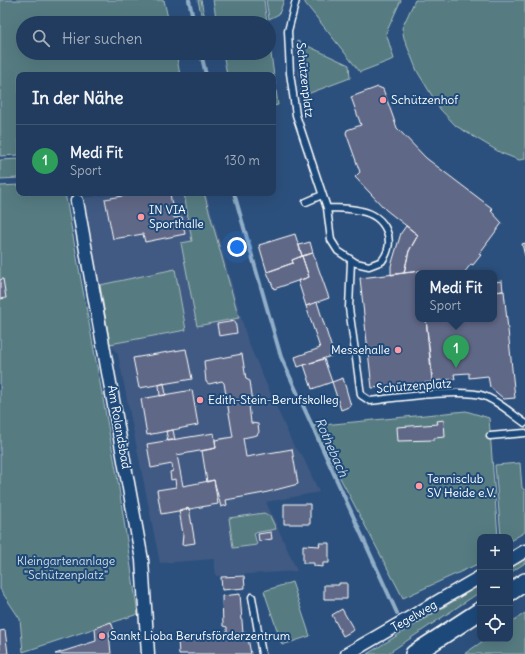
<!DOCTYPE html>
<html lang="de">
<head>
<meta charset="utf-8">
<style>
  :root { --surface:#213c5e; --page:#2d4767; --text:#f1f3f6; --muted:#a2adbc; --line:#3e5673; --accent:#95b2f1 }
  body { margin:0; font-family:Delius,sans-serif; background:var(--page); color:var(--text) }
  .controls { position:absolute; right:12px; bottom:12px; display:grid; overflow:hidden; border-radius:8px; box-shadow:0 4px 16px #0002 }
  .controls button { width:36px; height:36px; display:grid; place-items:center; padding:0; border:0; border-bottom:1px solid var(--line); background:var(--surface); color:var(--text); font:20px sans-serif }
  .you { position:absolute; left:237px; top:247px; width:14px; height:14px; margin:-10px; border:3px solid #fff; border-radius:50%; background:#1a73e8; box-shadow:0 0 0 6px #1a73e833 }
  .badge { display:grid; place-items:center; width:26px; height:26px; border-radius:50%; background:var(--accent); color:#fff; font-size:13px; font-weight:700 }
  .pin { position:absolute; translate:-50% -33px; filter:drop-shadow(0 1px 2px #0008) }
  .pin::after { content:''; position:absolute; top:21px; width:14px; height:12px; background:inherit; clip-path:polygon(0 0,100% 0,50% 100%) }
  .popup { position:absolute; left:415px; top:270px; width:82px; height:52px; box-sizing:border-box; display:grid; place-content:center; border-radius:8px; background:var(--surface); filter:drop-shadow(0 1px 3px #0005); font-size:13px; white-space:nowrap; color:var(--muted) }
  .popup b { font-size:15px; color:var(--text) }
  .popup::after { content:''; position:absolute; left:50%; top:100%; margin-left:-8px; border:8px solid transparent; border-top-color:var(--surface) }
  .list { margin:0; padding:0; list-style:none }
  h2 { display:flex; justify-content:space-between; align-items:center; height:52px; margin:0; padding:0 16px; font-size:17px }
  h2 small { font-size:13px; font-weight:400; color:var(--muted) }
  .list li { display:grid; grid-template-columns:26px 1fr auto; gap:12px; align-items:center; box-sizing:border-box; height:72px; padding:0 16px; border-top:1px solid var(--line) }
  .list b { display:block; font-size:15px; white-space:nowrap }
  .list p { margin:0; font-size:13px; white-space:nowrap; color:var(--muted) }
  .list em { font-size:13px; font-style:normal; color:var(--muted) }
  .icon { flex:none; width:22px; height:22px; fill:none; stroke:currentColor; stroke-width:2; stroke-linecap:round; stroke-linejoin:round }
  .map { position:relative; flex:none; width:525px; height:654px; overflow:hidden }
  .search { position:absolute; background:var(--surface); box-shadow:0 4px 16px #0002; left:16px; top:16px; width:260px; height:44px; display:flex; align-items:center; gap:10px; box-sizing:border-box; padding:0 14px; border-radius:22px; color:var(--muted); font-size:15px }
  .panel { position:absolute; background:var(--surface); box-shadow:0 4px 16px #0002; left:16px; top:72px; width:260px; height:124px; border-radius:8px }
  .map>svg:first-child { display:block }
</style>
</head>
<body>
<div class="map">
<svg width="525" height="654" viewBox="0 0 525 654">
  <rect width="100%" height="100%" fill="#2c507d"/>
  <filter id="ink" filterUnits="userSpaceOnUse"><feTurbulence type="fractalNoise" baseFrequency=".025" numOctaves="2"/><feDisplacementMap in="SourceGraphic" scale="8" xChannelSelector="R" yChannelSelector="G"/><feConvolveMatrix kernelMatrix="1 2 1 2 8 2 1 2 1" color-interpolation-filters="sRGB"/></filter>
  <g filter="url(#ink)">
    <path fill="#405a83" d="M 121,193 L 206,193 L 248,342 L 294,447 L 302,455 L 319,492 L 266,502 L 297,571 L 216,576 L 214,559 L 160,563 L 118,354 L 110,344 L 82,198 Z"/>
    <path fill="#567c82" stroke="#aabec0" d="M 0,0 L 164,0 L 169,23 L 23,23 L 23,53 L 176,53 L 180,75 L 19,75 L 19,155 L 0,156 Z
      M 198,0 L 201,0 L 206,23 L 203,23 Z
      M 213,0 L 264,0 L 267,23 L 217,23 Z
      M 266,0 L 284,0 L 279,14 L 269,19 Z
      M 305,0 L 401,0 L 386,33 L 394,59 L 360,72 L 305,3 Z
      M 415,0 L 525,0 L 525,159 L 519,160 L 501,153 L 456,126 L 440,109 L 417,71 L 404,38 L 402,28 Z
      M 269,39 L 278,105 L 273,106 L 273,75 L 227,75 L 223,53 L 269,53 Z
      M 297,41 L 349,65 L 350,78 L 302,96 Z
      M 19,159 L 19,178 L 0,179 L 0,160 Z
      M 19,185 L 19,193 L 65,193 L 117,475 L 138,614 L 23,652 L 20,619 L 0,589 L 0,186 Z
      M 184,193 L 204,193 L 239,318 L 197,326 L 181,243 L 192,241 Z
      M 175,269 L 186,330 L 110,344 L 100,285 Z
      M 466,411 L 489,418 L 498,537 L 480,537 L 480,563 L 403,598 L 313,426 Z
      M 520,463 L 522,488 L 525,490 L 525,532 L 510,541 L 510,537 L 501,537 L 495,465 Z
      M 264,513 L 270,516 L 276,529 L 254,533 L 257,545 L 233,548 L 229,518 Z
      M 525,557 L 525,563 L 510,573 L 510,567 Z
      M 292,582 L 310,636 L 282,645 L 264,591 Z
      M 480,585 L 480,592 L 387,654 L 367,654 Z
      M 525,613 L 525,654 L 464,654 L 486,639 L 510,639 L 510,623 Z"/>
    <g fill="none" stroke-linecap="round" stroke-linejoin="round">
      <path stroke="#90aec8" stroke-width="4" d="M 189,0 L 194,23
        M 201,53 L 206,75
        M 234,193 L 281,357 L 397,613"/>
    </g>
    <path fill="#616887" stroke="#fff" d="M 378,87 L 383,89 L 397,128 L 426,158 L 493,209 L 491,211 L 502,223 L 479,254 L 481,255 L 473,265 L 471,264 L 464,273 L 421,273 L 421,271 L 404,273 L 409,251 L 418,235 L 386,210 L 355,177 L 360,172 L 346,133 L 347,130 L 361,125 L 351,97 Z
      M 140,193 L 170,193 L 174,218 L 182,217 L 185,234 L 145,242 L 143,234 L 113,239 L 105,199 Z
      M 406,226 L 418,235 L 409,251 L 404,273 L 391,275 L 391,266 L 401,233 Z
      M 295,234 L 302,256 L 292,260 L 293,263 L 267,272 L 259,245 Z
      M 310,242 L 313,253 L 302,256 L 299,245 Z
      M 525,243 L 525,256 L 522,244 Z
      M 313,253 L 329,298 L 306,306 L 298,281 L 309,277 L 302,256 Z
      M 302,256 L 309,277 L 274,289 L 267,272 L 293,263 L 292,260 Z
      M 421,271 L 421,273 L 418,273 L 418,319 L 426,319 L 433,382 L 372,388 L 360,278 Z
      M 3,279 L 6,298 L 0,299 L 0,280 Z
      M 502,281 L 503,291 L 494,292 L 494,282 Z
      M 504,291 L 515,398 L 504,399 L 490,387 L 488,376 L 469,378 L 469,373 L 454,374 L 455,379 L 432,381 L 426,319 L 494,319 L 494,292 Z
      M 317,302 L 334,355 L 298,367 L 295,357 L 320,348 L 306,306 Z
      M 235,321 L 237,333 L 219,336 L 217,324 Z
      M 186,349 L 192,379 L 139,388 L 133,358 Z
      M 242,354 L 246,379 L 250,381 L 253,402 L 249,405 L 251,423 L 258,424 L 259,432 L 257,435 L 243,438 L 246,457 L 292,449 L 298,484 L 264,493 L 226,500 L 227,505 L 221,507 L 214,480 L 207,482 L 202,451 L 216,448 L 215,440 L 233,437 L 224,383 L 222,381 L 209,384 L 206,382 L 204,361 Z
      M 324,359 L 332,382 L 312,389 L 304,365 Z
      M 343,378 L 351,406 L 341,410 L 332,382 Z
      M 164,383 L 166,395 L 160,396 L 159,385 Z
      M 192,390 L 198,425 L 147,435 L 141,399 Z
      M 444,420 L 445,437 L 434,438 L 434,440 L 398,441 L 397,427 L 438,424 L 437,421 Z
      M 173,430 L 175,440 L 168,441 L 166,431 Z
      M 214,433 L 216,448 L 177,455 L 183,486 L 214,480 L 218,504 L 161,514 L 157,490 L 176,487 L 175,479 L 171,480 L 170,472 L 173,471 L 172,464 L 151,468 L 147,444 Z
      M 284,504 L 310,504 L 310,524 L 284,524 Z
      M 189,508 L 195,543 L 182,545 L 183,534 L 179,510 Z
      M 271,532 L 272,539 L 259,541 L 258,534 Z
      M 319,543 L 329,543 L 329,563 L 323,563 L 323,567 L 314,566 L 314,563 L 303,563 L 303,545 L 320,546 Z
      M 244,576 L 245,588 L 222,590 L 221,577 Z
      M 339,583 L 347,583 L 347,599 L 324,599 L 324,585 L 339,585 Z
      M 240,594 L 243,634 L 227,635 L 227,627 L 223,626 L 222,596 Z
      M 342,609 L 354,630 L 343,636 L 332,615 Z
      M 111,622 L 114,630 L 109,632 L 111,654 L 55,654 L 96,641 L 95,628 Z
      M 5,630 L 8,654 L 0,654 L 0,631 Z
      M 247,633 L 251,654 L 179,654 L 178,640 Z"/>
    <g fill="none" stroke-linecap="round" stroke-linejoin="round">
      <g stroke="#fff" stroke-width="9">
        <path id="lane" d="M 296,0 L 288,31 L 290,73 L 296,115 L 327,208 L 331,240 L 338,251 L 356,263 L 369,266 L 382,261 C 397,241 386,216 361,211 C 350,208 338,208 327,208
          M 306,202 L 322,195
          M 351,261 L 349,308 L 361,395 L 370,401 C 395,398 463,388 484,396 C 498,401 512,414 525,423
          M 490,436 L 525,433
          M 252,597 L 262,654"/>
      </g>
      <g stroke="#fff" stroke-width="15">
        <path id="street" d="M 77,201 L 142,560 L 148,654
          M 510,560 L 525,551
          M 347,654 L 480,577"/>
      </g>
      <g stroke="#fff" stroke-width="20">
        <path id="secondary" d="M 510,592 L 525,582
          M 414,654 L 480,611"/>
      </g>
      <use href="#lane" stroke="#1f4a7a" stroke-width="6"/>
      <use href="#street" stroke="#1f4a7a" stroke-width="12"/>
      <use href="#secondary" stroke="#1f4a7a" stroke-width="17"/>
    </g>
  </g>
  <g fill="#ff9aa2" stroke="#1f4a7a" stroke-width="1.5">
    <circle cx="383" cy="100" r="4"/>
    <circle cx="141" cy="217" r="4"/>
    <circle cx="398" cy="350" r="4"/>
    <circle cx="200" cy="400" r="4"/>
    <circle cx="419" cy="486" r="4"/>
    <circle cx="102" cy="636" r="4"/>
  </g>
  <g text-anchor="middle" stroke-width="4" stroke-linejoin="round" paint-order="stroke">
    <g font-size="12" fill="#fff" stroke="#1f4a7a">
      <text transform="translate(305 80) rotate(83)" y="4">Schützenplatz</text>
      <text transform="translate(414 386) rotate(-4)" y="4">Schützenplatz</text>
      <text transform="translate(119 427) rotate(80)" y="4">Am Rolandsbad</text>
      <text transform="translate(414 616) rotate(-30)" y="4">Tegelweg</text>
    </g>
    <g font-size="12" fill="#fff" stroke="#1f4a7a" text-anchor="start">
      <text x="391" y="104">Schützenhof</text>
      <text x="149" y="214">IN VIA<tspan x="149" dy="14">Sporthalle</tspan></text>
      <text x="390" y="354" text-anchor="end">Messehalle</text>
      <text x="208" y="404">Edith-Stein-Berufskolleg</text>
      <text x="427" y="483">Tennisclub<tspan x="427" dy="14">SV Heide e.V.</tspan></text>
      <text x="110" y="640">Sankt Lioba Berufsförderzentrum</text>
    </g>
    <g font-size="12" fill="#d5dee0" stroke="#1f4a7a">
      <text x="66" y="565">Kleingartenanlage<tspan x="66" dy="14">"Schützenplatz"</tspan></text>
    </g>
    <g font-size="13" font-style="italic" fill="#d1dde8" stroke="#1f4a7a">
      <text transform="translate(332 447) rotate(66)" y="5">Rothebach</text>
    </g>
  </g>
</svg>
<div class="controls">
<button>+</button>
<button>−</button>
<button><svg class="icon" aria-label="locate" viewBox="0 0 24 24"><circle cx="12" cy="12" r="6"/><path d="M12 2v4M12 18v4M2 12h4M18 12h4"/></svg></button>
</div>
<div class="you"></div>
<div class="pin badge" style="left:456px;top:368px;background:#2e9e5b">1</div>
<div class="popup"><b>Medi Fit</b>Sport</div>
<div class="search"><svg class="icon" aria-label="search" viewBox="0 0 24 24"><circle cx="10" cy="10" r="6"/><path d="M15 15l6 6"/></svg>Hier suchen</div>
<section class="panel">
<h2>In der Nähe<small></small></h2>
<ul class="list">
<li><span class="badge" style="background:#2e9e5b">1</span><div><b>Medi Fit</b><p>Sport</p></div><em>130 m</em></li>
</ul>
</section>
</div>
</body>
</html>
